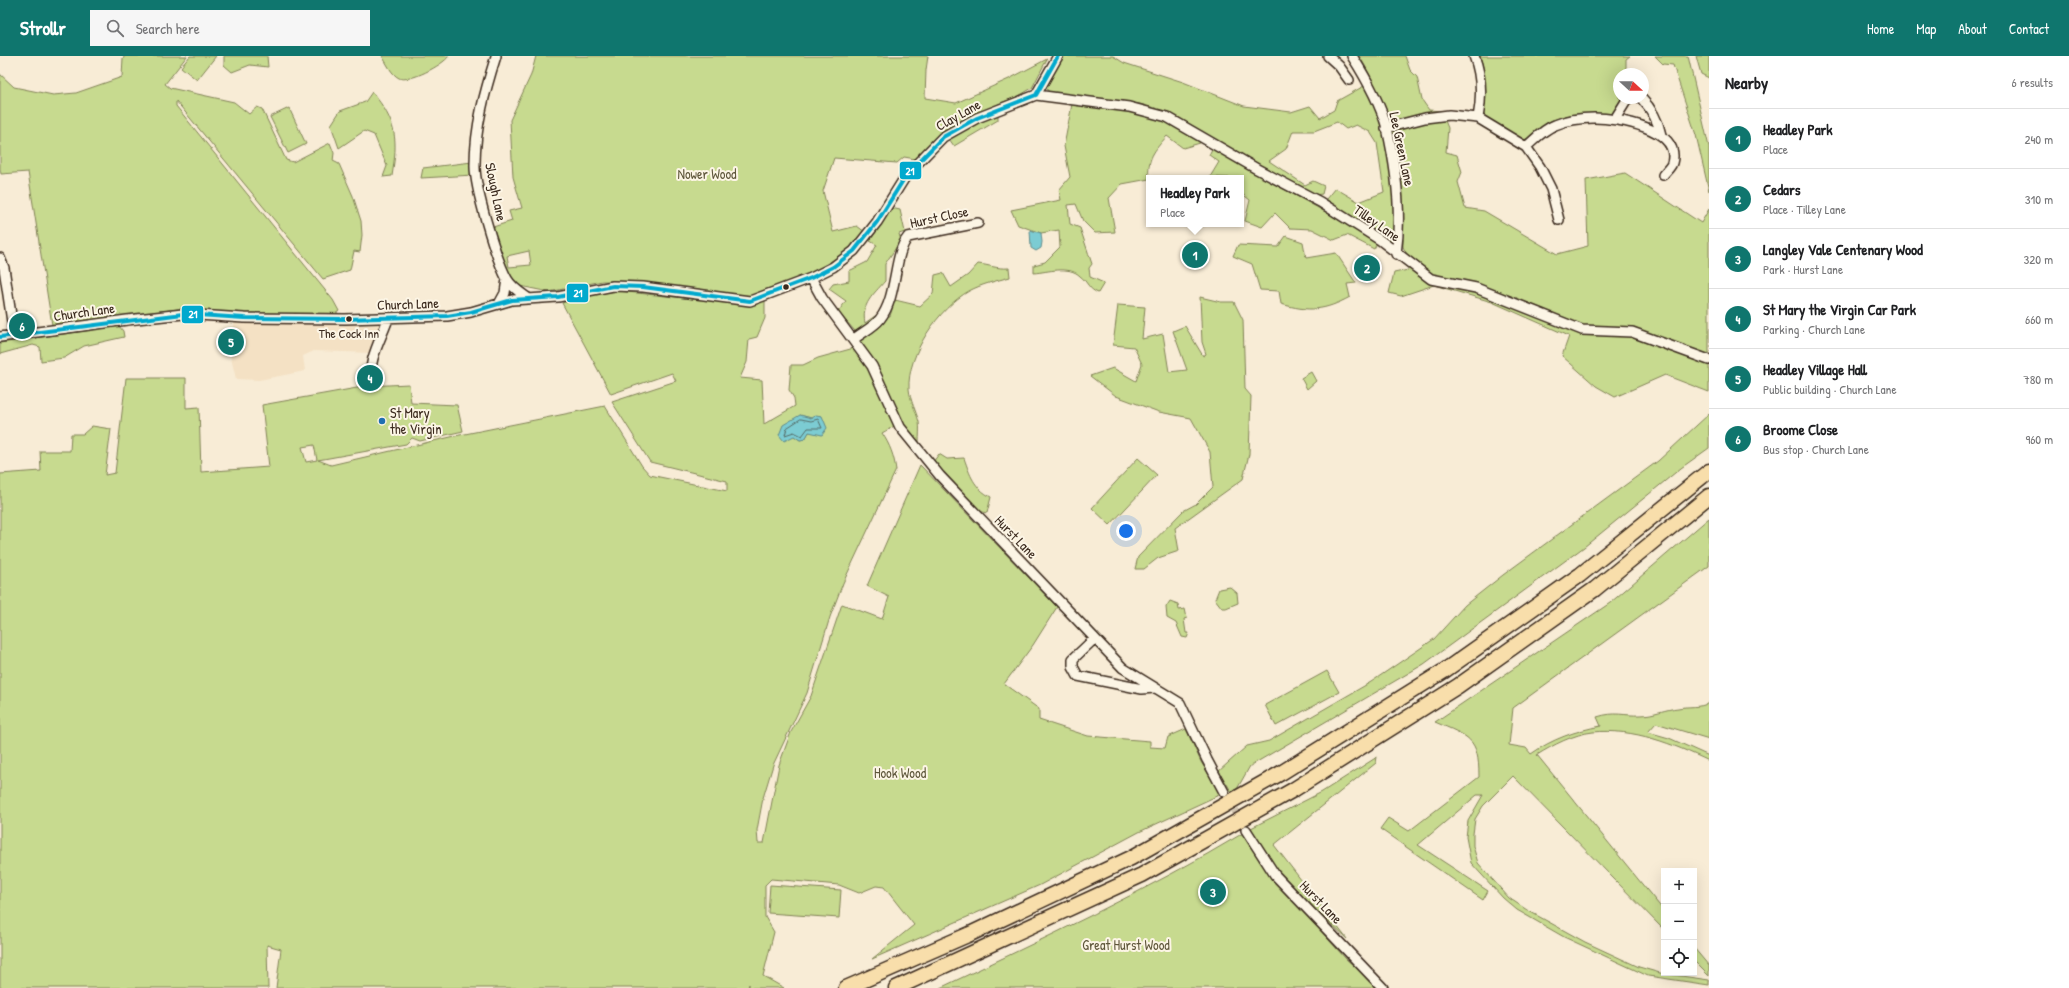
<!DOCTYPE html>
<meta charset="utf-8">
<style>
:root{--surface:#fff;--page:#f6f6f6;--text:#202124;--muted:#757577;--line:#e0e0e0;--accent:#0f766e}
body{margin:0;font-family:"Patrick Hand",sans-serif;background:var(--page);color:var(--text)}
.controls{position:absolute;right:12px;bottom:12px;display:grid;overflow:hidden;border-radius:0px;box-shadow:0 4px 16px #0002}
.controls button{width:36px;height:36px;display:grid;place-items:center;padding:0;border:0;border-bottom:1px solid var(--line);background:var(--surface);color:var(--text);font:20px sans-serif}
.compass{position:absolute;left:1613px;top:12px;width:36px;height:36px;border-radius:50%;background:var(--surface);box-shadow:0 4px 16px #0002;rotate:111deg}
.you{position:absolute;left:1126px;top:475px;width:14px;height:14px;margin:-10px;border:3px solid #fff;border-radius:50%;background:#1a73e8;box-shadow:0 0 0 6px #1a73e833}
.badge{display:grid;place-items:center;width:26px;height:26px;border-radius:50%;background:var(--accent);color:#fff;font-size:13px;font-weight:700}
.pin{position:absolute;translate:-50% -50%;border:2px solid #fff;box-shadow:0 1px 4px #0006}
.popup{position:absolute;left:1146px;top:119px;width:98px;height:52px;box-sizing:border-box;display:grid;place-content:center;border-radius:0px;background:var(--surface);filter:drop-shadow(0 1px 3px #0005);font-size:13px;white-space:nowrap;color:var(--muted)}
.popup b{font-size:15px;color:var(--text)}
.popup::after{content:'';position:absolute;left:50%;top:100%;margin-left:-8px;border:8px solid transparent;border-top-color:var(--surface)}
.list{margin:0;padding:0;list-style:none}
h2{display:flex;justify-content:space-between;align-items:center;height:52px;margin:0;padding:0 16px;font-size:17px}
h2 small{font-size:13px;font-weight:400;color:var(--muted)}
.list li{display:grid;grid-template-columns:26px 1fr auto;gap:12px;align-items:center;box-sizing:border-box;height:60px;padding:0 16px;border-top:1px solid var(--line)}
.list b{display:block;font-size:15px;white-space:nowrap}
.list p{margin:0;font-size:13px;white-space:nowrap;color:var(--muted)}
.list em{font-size:13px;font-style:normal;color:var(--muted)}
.icon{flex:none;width:22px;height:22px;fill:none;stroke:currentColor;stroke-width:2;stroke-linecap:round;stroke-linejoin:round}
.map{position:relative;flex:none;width:1709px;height:932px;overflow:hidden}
header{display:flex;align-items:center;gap:24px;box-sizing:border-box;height:56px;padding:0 20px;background:var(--accent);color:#fff}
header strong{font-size:19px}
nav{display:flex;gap:22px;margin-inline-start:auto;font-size:14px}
.search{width:280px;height:36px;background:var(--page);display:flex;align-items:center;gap:10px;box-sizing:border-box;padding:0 14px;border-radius:0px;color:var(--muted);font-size:15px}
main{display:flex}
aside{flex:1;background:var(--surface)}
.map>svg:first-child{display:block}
</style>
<header>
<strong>Strollr</strong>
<div class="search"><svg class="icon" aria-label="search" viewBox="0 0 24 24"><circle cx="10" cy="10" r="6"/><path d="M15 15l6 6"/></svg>Search here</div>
<nav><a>Home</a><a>Map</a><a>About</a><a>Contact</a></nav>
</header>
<main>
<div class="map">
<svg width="1709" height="932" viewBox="0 0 1709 932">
<rect width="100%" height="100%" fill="#f8ecd6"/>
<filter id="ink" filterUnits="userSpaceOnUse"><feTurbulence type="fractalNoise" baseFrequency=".025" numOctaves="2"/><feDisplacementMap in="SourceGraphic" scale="8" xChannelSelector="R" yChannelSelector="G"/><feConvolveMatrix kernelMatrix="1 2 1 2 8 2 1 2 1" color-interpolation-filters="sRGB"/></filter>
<g filter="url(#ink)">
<path fill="#f4e1c4" d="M234 265 262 267 384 266 373 297 314 295 303 300 305 315 259 324 236 323 231 302Z"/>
<path fill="#c7da8f" stroke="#818256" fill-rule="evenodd" d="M126 0H187L165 28 170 32 234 46 249 58 257 51 262 53 286 104 293 106 330 87 334 97 333 105 339 108 353 140 361 165 362 179 360 196 354 195 350 214 323 223 176 45V50L333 244 339 255 335 258 232 257 178 253 52 269 28 116 1 118 0 113V18L14 31 53 39 76 37 122 21 123 2Z
M190 0H216L197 24 181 11Z
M224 0H267L268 11 250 9 232 16 224 9Z
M382 0H449C443 9 409 27 399 22 391 18 387 7 382 0Z
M536 0H928L926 14 925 42 956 47 1009 23 1047 3 1032 32 1017 41 998 48V64L954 90 945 77 916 103 904 101 897 107 834 102 823 135 833 176 857 170 865 176 848 195 805 221 765 235V262L757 281 749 283 747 306 740 322 762 324 764 368 795 350 794 342 789 334 791 309H803L818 302 854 292 870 315 896 369 882 377C890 389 894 400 896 414L843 527 830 561 807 637 773 709 763 742 757 774 758 787H764L779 709 791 676 811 640 842 548 882 563 889 541 867 530 920 409 1057 551 1033 589 1004 628 1039 653V664L1088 680 1150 685V691L1165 692 1168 681 1186 673 1201 706 1221 738 1139 776 1040 829 872 903 914 869 884 831 876 830 859 837 839 829 771 823 765 829V861L774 876 763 920 784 932H749V928L748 932H276L281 893 267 889 268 932H0V418L41 415 40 395H70L71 378H83L92 370 111 373 105 419 115 417 126 322H186V352L199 351 201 416 269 411 262 349 368 330 409 328 411 347 457 349 463 375 420 385 412 382 406 388 318 404 331 409 455 380 605 350 642 410 650 419 727 435V425L650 406 612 346 676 325 672 317 611 338 562 247 593 238 618 235 693 243 694 234 636 226 602 225 549 236 520 230 514 227 508 217 493 171 512 165 509 155 522 152 513 121 510 64 531 19ZM529 195 531 209 509 211 507 200ZM800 359 811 362 814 376H809L805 383 800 384 794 380ZM314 389 317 404 306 406 302 391Z
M1063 0H1113L1124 7 1183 26 1244 50 1291 56 1310 50 1320 62 1334 54 1337 45 1364 30 1378 54 1391 85 1394 80C1384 53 1375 24 1359 0H1405L1410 14 1417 21 1422 44 1429 54 1441 55 1448 72 1446 96 1457 99 1462 116 1458 126 1465 152 1484 155 1557 198 1588 190 1586 124 1625 117 1701 167 1709 153V336L1665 319 1615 341 1596 330 1562 300 1569 280 1492 246 1434 229 1401 240 1389 237 1394 217 1408 214 1412 207 1403 191V183L1389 188 1326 143 1335 132 1359 146 1384 136 1377 87 1370 76 1356 69 1346 73 1337 66 1314 75H1293L1286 93 1269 105 1305 129 1313 125 1324 130 1322 138 1314 139 1168 57 1140 48 1050 37 1046 32Z
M1480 0H1630L1626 3V18H1619V42H1623L1612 58C1593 58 1570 56 1551 65 1541 70 1534 82 1523 84L1484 61 1483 11Z
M1655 0H1688L1709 91V135L1696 79 1673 9 1663 8Z
M1696 0H1709V22L1701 18Z
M372 36C397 66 398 83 392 120L383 121 387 110 374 79 364 75 339 92 331 69 340 55 365 46Z
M1072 48 1128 55 1162 63 1197 82 1200 87 1183 92 1167 80C1154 95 1147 102 1149 123L1122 128 1109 142 1115 176 1095 177 1083 165 1076 148 1068 149 1070 168 1080 172 1092 208 1089 212 1090 221 1104 227 1098 237C1088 233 1088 226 1080 220 1069 209 1047 216 1034 217V209L1045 206 1060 191 1059 174 1041 177 1018 169 1011 154 1061 144 1059 134 1070 121 1064 90Z
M289 52 306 88 288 97 270 61Z
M1212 93 1329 158 1377 187 1374 193 1347 179 1334 184 1312 173 1290 172 1275 157 1262 171 1245 165 1250 144 1241 137V122L1210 121 1219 106 1209 99Z
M472 106 474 119 421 122 423 112Z
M891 152 900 154 905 176 899 178 901 184 885 208V225C873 239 861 248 865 267L875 260H890L895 244 920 250 933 238 935 219 943 217 951 231 968 219 978 208C989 209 997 213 1009 212L1010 221C996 225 982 228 969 235 939 252 907 298 909 333 910 344 916 355 919 366 920 372 919 380 919 387L907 374 897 352 872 305 861 291 855 275 838 256 846 245 829 233 833 228 849 225V215L867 206 877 189 870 185Z
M1286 180 1303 186 1306 202 1336 197 1356 227 1347 228 1350 241C1324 255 1309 256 1281 248L1279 235 1260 234 1252 208 1233 200 1238 189 1278 191Z
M1200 241 1221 246H1234L1243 264 1245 333 1251 340 1249 398 1243 423 1175 472 1179 495 1158 502 1144 513H1135L1138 501 1183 455 1196 448 1213 431 1210 396 1191 362 1159 356 1116 340 1090 320 1113 312 1136 325 1142 308 1134 291 1113 289 1118 249 1145 251 1142 283 1163 278 1169 316 1187 314 1173 275 1185 270 1203 300 1206 298 1202 286Z
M119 270 123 275 124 281 84 290 64 302 41 305 40 291 33 289 0 298V287Z
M1311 316 1316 325 1307 333 1301 322Z
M1709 358V392L1681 412 1584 491 1424 608 1250 710 1237 733 1231 735 1219 715 1247 690 1269 685 1371 626 1434 583 1465 549 1503 519 1658 405Z
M939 398 947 403 964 402C970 419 974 432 991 441L987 457 979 455 933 406Z
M1138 402 1157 419 1110 469 1092 452Z
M1709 462V510L1513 652 1509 689 1526 692 1531 698C1552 683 1575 675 1601 670L1597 661C1616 655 1623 660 1641 659 1653 659 1666 653 1678 652 1688 650 1700 652 1709 647V683L1656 667 1648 676 1669 682 1709 700V705C1673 688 1634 672 1593 676 1574 678 1553 689 1537 699L1664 855V874L1513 720 1483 750 1475 763 1473 778V790L1478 807 1509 842 1527 854 1585 886 1639 911 1660 917 1709 924V929L1648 920 1564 881 1517 854 1503 842 1471 807 1466 781 1468 765 1483 739H1477L1418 789 1488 835 1483 844 1380 773 1388 762 1409 775 1479 721C1479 681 1469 681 1435 666L1610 547Z
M1230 531 1237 537 1238 547 1226 552H1222L1215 543 1219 533Z
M1170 545 1178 548 1179 554 1185 553 1187 562 1184 563 1186 577H1189L1187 582 1182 581 1176 567 1167 562 1166 551Z
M1327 615 1339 636 1276 670 1265 649Z
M1377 701 1376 707 1274 789 1347 883 1282 822 1251 772 1322 736Z
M1245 776 1266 814 1346 903 1379 932H940C1043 883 1147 835 1245 776Z
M770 829 841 834 839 862 768 857Z
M1694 892 1709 910V920L1694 905Z"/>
<path fill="#7bccd3" stroke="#618b8b" d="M1030 174 1041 177 1042 186 1041 192 1036 195 1031 192Z
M800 359 811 362 816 359 822 360 827 372 822 379 809 376 805 383 800 384 794 380 784 385 779 379 783 369Z"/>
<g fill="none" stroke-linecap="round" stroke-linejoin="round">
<path stroke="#556b66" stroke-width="1" d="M801 363 811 365 818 363 822 372H808L802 380 794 376 785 379 787 372Z"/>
<path stroke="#d2c5b1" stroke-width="9" stroke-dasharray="9 4.5" stroke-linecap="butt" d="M1228 742 1242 768"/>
<defs>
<path id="minor" d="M496 0C485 35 475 71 475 108 474 130 496 203 507 223 512 232 521 237 529 243
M1328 0 1339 10 1349 24
M1352 0C1366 22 1380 47 1387 72 1396 112 1402 158 1396 198
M1474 0C1482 20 1482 41 1478 62
M1036 39 1129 51 1167 61 1257 113 1320 146 1380 184 1431 223 1476 232 1582 274 1632 276 1709 304
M1641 42C1651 52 1658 64 1661 79
M1615 63 1628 42
M1386 72 1425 62 1449 59 1478 62 1526 91 1540 111 1551 133 1559 164
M1526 91C1535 83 1544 73 1555 69 1567 64 1582 62 1594 62 1617 62 1682 72 1672 107 1671 111 1666 115 1663 119
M0 202 4 212 14 279
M811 222 822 242 872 310 900 371 940 420 1123 612 1180 647 1207 704 1224 736
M499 248 505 237 507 223
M0 281 127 264 183 258 244 262 345 263 447 260 471 256 512 244 558 241 613 230 643 231 750 245 811 222 833 211 854 195 877 166 907 118 943 81 977 62 1036 39 1058 0
M853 284C861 277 874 271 880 263 898 240 893 199 908 181L978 167
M371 328C367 306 381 283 388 263
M1094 583 1073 603V611L1078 620 1142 633 1155 632
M1246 774 1275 819 1383 932"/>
<path id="highway" d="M846 932 970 878 1131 802 1281 717 1444 615 1580 519 1709 415
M896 932 1142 819 1293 734 1458 630 1595 533 1709 440"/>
</defs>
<use href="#minor" stroke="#3b2a1e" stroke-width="12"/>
<use href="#highway" stroke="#3b2a1e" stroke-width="17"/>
<use href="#minor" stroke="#fcf5e5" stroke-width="9"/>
<use href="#highway" stroke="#f8deab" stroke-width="14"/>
<defs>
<path id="bus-1" d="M0 281 183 258 244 262 345 263 447 260 471 256 512 244 558 241 613 230 643 231 750 245 811 222 833 211 854 195 877 166 907 118 943 81 977 62 1036 39 1058 0"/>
</defs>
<use href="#bus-1" stroke="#fcf5e5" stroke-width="7"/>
<use href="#bus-1" stroke="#00a9ce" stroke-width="4"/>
</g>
</g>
<g fill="#3b2a1e" stroke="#fcf5e5" stroke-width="1.5">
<circle cx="786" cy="231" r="3.5"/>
<circle cx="349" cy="263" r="3.5"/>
</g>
<circle fill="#1f6fb2" stroke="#fcf5e5" stroke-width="1.5" cx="382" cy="365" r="4"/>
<g text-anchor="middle" stroke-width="4" stroke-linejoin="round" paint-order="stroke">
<g font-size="13" fill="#3b2a1e" stroke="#fcf5e5">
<text x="349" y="282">The Cock Inn</text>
</g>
<g font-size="14" fill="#3b2a1e" stroke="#fcf5e5">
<text transform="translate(958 59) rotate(-29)" y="5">Clay Lane</text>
<text transform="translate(1402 93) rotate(78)" y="5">Lee Green Lane</text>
<text transform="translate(496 136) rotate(78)" y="5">Slough Lane</text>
<text transform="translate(939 161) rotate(-12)" y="5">Hurst Close</text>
<text transform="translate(1377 167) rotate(35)" y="5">Tilley Lane</text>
<text transform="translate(408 248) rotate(-2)" y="5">Church Lane</text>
<text transform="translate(84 256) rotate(-8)" y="5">Church Lane</text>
<text transform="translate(1016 481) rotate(46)" y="5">Hurst Lane</text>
<text transform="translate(1321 846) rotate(46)" y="5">Hurst Lane</text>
</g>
<g font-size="14" fill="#5e563a" stroke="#fcf5e5">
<text x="707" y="123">Nower Wood</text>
<text x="900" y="722">Hook Wood</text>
<text x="1126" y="894">Great Hurst Wood</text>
</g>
<g font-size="14" fill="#3b2a1e" stroke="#fcf5e5" text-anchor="start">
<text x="390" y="362">St Mary<tspan x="390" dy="16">the Virgin</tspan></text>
</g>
</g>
<g stroke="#fcf5e5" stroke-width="1.5">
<rect x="899" y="105" width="23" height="19" rx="4" fill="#00a9ce"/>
<rect x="566" y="227" width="23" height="20" rx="4" fill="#00a9ce"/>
<rect x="181" y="249" width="23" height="19" rx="4" fill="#00a9ce"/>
</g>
<g font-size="11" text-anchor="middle" font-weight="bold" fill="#fff">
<text x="910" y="119">21</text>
<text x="578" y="241">21</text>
<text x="193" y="262">21</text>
</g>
</svg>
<div class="controls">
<button>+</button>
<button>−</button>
<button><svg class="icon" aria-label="locate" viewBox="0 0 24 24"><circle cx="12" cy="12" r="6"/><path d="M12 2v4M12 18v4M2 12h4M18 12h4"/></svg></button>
</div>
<svg class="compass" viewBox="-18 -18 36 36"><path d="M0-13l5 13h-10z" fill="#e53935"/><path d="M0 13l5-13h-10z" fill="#757577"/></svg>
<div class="you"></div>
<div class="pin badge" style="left:1195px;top:199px">1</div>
<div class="popup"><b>Headley Park</b>Place</div>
<div class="pin badge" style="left:1367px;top:212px">2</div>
<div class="pin badge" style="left:1213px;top:836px">3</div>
<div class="pin badge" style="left:370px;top:322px">4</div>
<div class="pin badge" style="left:231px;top:286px">5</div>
<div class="pin badge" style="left:22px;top:270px">6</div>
</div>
<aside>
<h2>Nearby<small>6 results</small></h2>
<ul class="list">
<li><span class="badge">1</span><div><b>Headley Park</b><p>Place</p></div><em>240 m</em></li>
<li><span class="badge">2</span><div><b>Cedars</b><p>Place · Tilley Lane</p></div><em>310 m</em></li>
<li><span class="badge">3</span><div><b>Langley Vale Centenary Wood</b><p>Park · Hurst Lane</p></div><em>320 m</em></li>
<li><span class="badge">4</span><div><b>St Mary the Virgin Car Park</b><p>Parking · Church Lane</p></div><em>660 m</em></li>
<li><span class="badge">5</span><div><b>Headley Village Hall</b><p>Public building · Church Lane</p></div><em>780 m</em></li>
<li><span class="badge">6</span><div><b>Broome Close</b><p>Bus stop · Church Lane</p></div><em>960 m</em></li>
</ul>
</aside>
</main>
